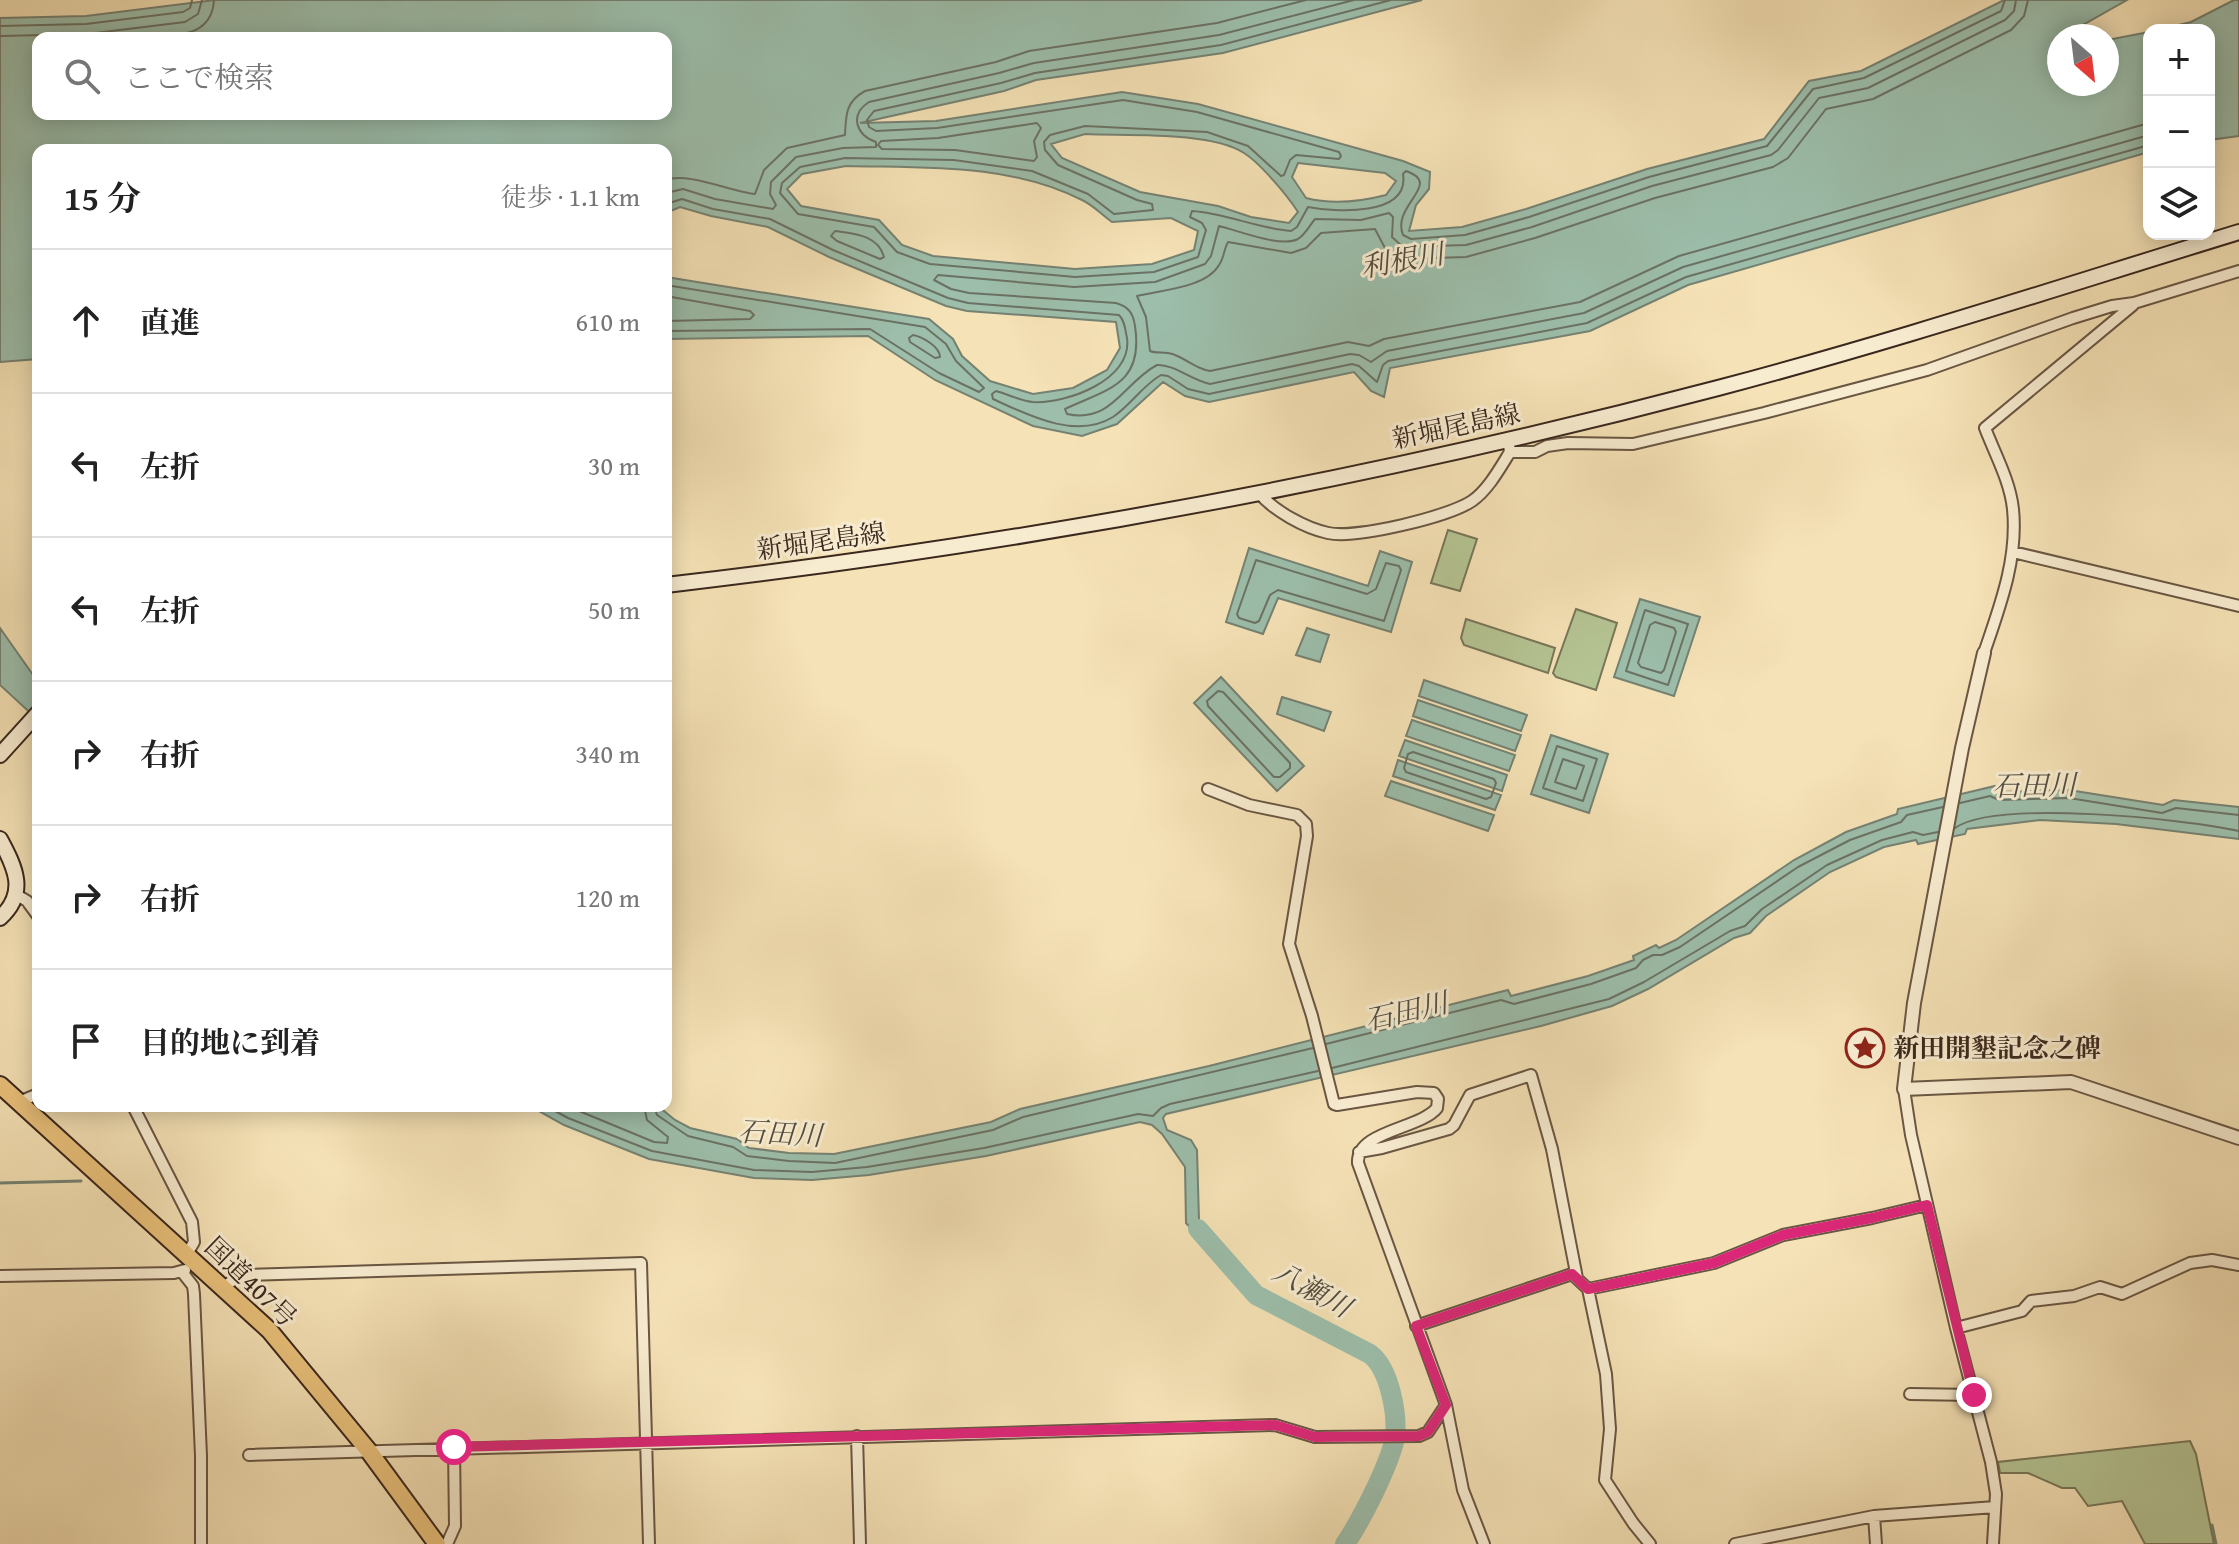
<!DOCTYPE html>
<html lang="ja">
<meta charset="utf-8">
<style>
:root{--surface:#fff;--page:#f2f2f2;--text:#222;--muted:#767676;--line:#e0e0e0}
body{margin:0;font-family:"Gentium Book Plus","Noto Serif JP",serif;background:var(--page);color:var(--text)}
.controls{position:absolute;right:24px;top:24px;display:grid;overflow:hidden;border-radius:16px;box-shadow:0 4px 20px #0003}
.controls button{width:72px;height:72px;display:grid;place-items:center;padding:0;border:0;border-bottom:2px solid var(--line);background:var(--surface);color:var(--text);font:40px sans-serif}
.compass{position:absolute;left:2047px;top:24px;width:72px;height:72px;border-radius:50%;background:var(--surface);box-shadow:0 4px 20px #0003;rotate:152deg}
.stop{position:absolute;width:24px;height:24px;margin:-18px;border:6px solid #db2777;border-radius:50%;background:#fff}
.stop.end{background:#db2777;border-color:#fff;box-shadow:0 2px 8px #0008}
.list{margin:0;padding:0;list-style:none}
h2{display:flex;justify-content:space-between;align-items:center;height:104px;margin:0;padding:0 32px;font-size:34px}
h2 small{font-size:26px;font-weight:400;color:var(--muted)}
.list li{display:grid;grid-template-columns:52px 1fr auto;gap:24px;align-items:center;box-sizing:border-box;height:144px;padding:0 32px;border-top:2px solid var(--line)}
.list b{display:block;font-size:30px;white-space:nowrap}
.list em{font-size:26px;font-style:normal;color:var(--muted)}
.icon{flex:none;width:44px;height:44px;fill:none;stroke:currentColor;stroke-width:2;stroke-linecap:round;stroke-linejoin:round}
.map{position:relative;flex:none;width:2239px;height:1544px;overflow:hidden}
.search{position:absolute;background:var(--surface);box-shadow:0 4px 20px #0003;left:32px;top:32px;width:640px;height:88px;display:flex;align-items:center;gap:20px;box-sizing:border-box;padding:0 28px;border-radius:16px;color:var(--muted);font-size:30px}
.panel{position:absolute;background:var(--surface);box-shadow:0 4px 20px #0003;left:32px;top:144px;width:640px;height:968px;border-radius:16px}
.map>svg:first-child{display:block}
</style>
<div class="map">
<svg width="2239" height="1544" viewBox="0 0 2239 1544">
<rect width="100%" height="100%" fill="#f5e2b6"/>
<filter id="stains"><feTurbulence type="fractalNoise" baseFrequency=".0025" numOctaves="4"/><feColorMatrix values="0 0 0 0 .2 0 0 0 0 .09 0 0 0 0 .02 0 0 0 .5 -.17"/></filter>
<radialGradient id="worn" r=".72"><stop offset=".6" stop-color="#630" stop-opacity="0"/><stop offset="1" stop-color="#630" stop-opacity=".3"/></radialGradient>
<path fill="#b5c493" stroke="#787658" stroke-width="2" d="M1448 530 1477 539 1460 591 1431 583Z
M1576 609 1617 623 1596 690 1556 677 1553 673Z
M1466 619 1555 648 1548 673 1464 645 1461 638Z
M2190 1441 2196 1454 2214 1544H2145L2122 1501 2088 1506 2075 1488H2062L2028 1473H2000L1998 1462Z"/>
<path fill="#9cbeab" stroke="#758272" stroke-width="2" fill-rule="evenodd" d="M215 0H1422L1223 53 1036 80 1004 91 860 123 936 121 1122 92 1198 104 1403 161 1430 172 1429 189 1416 205 1409 231 1462 227 1526 209 1647 169 1764 139 1809 81 1861 71 2004 0H2127L2074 30 2069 36H2059V84H2107V40L2149 32V152L1688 285 1590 331 1390 368 1384 397 1371 391 1354 372 1209 402 1185 396 1163 382 1117 424 1082 436 1033 426 935 380 868 336 666 339V277L929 319 953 339 962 356 990 381 1033 394 1073 388 1107 370 1120 348 1116 322 967 311 946 306 829 257 768 227 711 216 680 207 666 213V150H38V359L0 362V18L86 16ZM38 38H666V114H38ZM1085 134C1126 136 1210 131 1244 153 1260 163 1287 195 1298 212L1289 223 1251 217 1218 206 1140 192 1062 158 1051 144ZM1298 163 1385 173 1396 181 1386 195C1359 202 1333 205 1306 198L1292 177ZM846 166C925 168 1009 163 1082 200 1093 205 1102 215 1112 222L1171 218 1198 231 1194 250 1152 264 1075 269 933 256 902 245 879 220 801 206 787 189 802 174Z
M2234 0H2239V136L2209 140V30H2158L2191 22Z
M1249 548 1368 586 1380 551 1412 562 1391 632 1278 598 1263 634 1226 622Z
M1640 599 1700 617 1674 696 1614 677Z
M0 628 38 682V720L0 685Z
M1307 628 1329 635 1320 662 1296 655Z
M1221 677 1304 766 1277 791 1194 703Z
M1424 680 1527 715 1521 731 1419 696Z
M1282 697 1331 712 1324 731 1277 714Z
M1418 700 1521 735 1515 751 1413 716Z
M1412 720 1515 755 1509 771 1406 736Z
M1551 735 1608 754 1589 813 1531 794Z
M1405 740 1507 775 1502 791 1399 756Z
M1398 760 1501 795 1495 810 1393 776Z
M1391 781 1494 815 1488 831 1385 796Z
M1995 786 1999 792 2069 790 2163 805 2174 800 2239 807V839L2116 824 2040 820 1967 829 1965 834 1918 844 1916 840 1884 847 1830 872 1766 916 1750 933 1734 938 1648 989 1612 1006 1541 1026 1166 1114 1163 1118 1167 1130 1191 1140 1197 1150 1199 1220 1210 1234 1217 1257 1186 1223 1185 1167 1162 1134 1152 1125 1140 1122 986 1156 869 1175 812 1180 754 1178 649 1159 564 1125 530 1106H658L675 1120 690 1128 737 1139 749 1148 789 1153 834 1154 991 1122 1020 1109 1209 1066 1508 990 1511 996 1588 976 1634 960 1633 956 1656 945 1659 948 1676 940 1794 860 1846 832 1897 814 1898 809Z"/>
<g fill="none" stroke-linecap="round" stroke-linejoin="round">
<path stroke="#6b7264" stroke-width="2" d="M1391 0 1221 45 1035 73 1001 83 874 111 867 120 869 127 876 131 937 128 1123 100 1197 112 1339 152 1341 156 1339 159 1296 155 1290 160 1284 175 1281 176 1248 146 1207 132 1085 126 1050 135 1044 142 1045 150 1058 165 1137 200 1152 204 1153 210 1114 214 1088 194 1032 171 954 160 845 158 800 167 782 183 780 193 798 214 874 227 897 252 930 264 1053 275 1075 277 1154 272 1198 257 1206 230 1202 223 1190 217 1192 211C1225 213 1256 228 1291 231L1297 227 1308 207C1334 212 1410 217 1403 174L1406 171C1444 184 1391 205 1403 235L1411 239 1465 235 1529 217 1649 177 1767 146 1813 89 1864 78 2001 11 2005 0
M2016 0 2014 11 2005 20 1868 88 1819 98 1778 150 1771 155 1652 186 1532 227 1466 245 1403 247 1392 237 1393 217 1389 213 1361 220 1315 219C1310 225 1305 235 1298 239 1280 248 1237 230 1219 226L1211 256 1205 264 1155 282 1074 287 938 275 934 280 951 289 969 293 1116 303C1129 307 1133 313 1135 326 1144 385 1107 389 1065 409L1067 414C1112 424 1124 382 1157 365 1174 364 1191 380 1210 384L1350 354 1359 355 1371 362 1387 351 1584 313 1683 267 2149 135
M2028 0 2024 16 2011 30 1873 99 1826 109 1788 158 1773 167 1655 198 1535 238 1466 257 1402 259 1386 250 1375 229 1321 233 1306 248 1291 253 1228 242C1224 249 1224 258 1219 265 1206 288 1160 290 1137 296L1146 317 1150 351C1157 354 1166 351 1175 355 1188 360 1196 369 1210 371L1348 342 1369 346 1384 339 1580 302 1679 256 2149 123
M0 26 86 24 183 12 190 8 192 0
M0 36 87 34 185 22 198 14 202 0
M151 38C179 35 212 36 214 0
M1037 123 1041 128 1034 141 1037 157 1034 161 955 150 882 149 878 145 881 141 938 138Z
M666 180C688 172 729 191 755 194L764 170 787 148 845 135C846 116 845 102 865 91L996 62 1029 51 1217 23 1306 0
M666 193 683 189 715 199 773 209 776 205 770 194 771 182 796 157 843 148 876 147V142C856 135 849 115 869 102L999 73 1034 63 1219 35 1354 0
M666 204 682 199 713 209 770 219 833 250 948 298 968 303 1119 315C1125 321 1125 329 1127 338 1133 380 1066 404 1033 402 1021 401 1007 394 996 391L992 394 993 399C1028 415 1076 440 1113 417 1131 405 1143 385 1161 375L1168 376 1188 389 1209 394 1352 364 1359 366 1377 382 1383 365 1388 361 1587 323 1686 277 2149 145
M835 231C855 234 878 235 884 257L880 259 837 241 831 236Z
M666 285 925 327 946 344 956 361 984 388 979 392 939 373 870 329 666 331
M666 296 750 311 754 315 750 319 666 321
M913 335C923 337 940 347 940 357L935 358 910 342 909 338Z
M1256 560 1367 594 1376 589 1386 563 1399 566 1401 570 1384 621 1278 590 1270 595 1259 621 1255 623 1239 618 1237 614Z
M1645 610 1688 624 1668 685 1626 671Z
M1655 622 1674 628 1676 632 1664 670 1661 673 1641 667 1638 663 1650 625Z
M1218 691 1223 692 1290 763V768L1280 777H1274L1208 706 1207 701Z
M1557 746 1597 759 1583 801 1543 788Z
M1413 752 1494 779 1496 783 1491 797 1486 799 1406 772 1404 768 1408 754Z
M1563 759 1584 766 1576 789 1555 782Z
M1960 803 1990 796 1999 800 2069 798 2162 813 2176 808 2239 815
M1955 828C1996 799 2186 819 2239 831
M1326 1044 1501 1000 1514 1004 1591 984 1636 968 1643 960 1653 955H1662L1680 947 1798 867 1850 840 1901 822 1907 815 1943 807
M1332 1068 1609 999 1644 982 1730 931 1745 926 1762 909 1827 865 1882 840 1913 832 1923 835 1938 832
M546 1106 568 1118 652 1151 754 1170 812 1172 867 1167 984 1148 1138 1114 1153 1116 1161 1108 1170 1104 1318 1071
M567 1106 654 1142 667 1143 668 1137 647 1120 644 1106
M654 1106 657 1115 688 1136 733 1147 747 1156 789 1161 835 1163 993 1130 1023 1117 1313 1048"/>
<path stroke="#758272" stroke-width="3" d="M0 1183 81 1181
M2212 1525 2216 1544"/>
<path stroke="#9cbeab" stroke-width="20" d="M1198 1229 1256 1295 1370 1354C1390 1369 1399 1418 1394 1442 1387 1469 1361 1521 1345 1544"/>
<defs>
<path id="minor" d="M1510 452H1535L1547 446 1568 443 1633 444 1764 413 1927 370 2073 318 2112 306 2134 303 2239 271
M1259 493C1274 511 1305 528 1328 533 1356 539 1448 517 1472 501 1488 490 1500 468 1510 452L1509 445
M2013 552 2239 606
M1984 653C2000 606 2018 559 2013 509 2010 481 1995 454 1985 428L2133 305
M1208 789 1249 805 1297 815 1306 824 1307 836 1289 944 1312 1016 1334 1104 1337 1105 1417 1092 1434 1093 1438 1099 1437 1108C1420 1129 1356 1131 1358 1163L1446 1405 1463 1490 1484 1544
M17 895 27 901 38 916
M1904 1089 1911 1135 1956 1328 1991 1462 1996 1494 1993 1544
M19 1102 38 1094
M133 1106 192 1222 194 1242 187 1254
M1359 1152 1382 1148 1449 1129 1454 1125 1470 1095 1531 1075 1552 1149 1577 1278
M182 1272 193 1286 194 1294 201 1456V1544
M0 1276 174 1273 185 1270
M224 1287 240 1275H247L641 1263 649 1544
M1588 1289 1714 1263 1783 1235 1872 1218 1927 1205
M1416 1326 1572 1274 1588 1289 1606 1374 1610 1429 1605 1480 1633 1523 1650 1544
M1956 1328 2022 1311 2031 1301 2074 1296 2100 1287 2122 1294 2190 1263 2212 1260 2239 1265
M1910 1394 1974 1395
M857 1436 860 1544
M249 1455 1275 1425 1315 1437 1419 1436 1428 1432 1446 1405
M1874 1516 1876 1544
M447 1544 455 1526 454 1447
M1735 1544 1874 1516 1995 1507"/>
<path id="tertiary" d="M1984 653 1962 748 1914 1003 1904 1089 2071 1082 2239 1138"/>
<path id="secondary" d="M666 585C1020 544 1373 479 1718 388 1893 342 2066 285 2239 232
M0 755 38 713
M0 839C15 867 28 893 0 918"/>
<path id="trunk" d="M0 1085 269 1330 368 1450 437 1544"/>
</defs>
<use href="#minor" stroke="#695643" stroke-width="14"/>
<use href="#tertiary" stroke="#695643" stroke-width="16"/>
<use href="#secondary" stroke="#3a271d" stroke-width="18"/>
<use href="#trunk" stroke="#3a271d" stroke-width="20"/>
<use href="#minor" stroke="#f8ecd0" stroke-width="10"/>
<use href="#tertiary" stroke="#f8ecd0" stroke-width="12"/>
<use href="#secondary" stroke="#f8ecd0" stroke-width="14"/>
<use href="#trunk" stroke="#eac17b" stroke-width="16"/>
</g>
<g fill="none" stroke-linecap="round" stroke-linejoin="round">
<path stroke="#db2777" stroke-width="10" d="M454 1447 1275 1425 1315 1437 1419 1436 1428 1432 1446 1405 1416 1326 1572 1274 1588 1289 1714 1263 1783 1235 1872 1218 1927 1205 1974 1395"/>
</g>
<defs>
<symbol id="sight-ring" viewBox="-11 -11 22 22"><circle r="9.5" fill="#f8ecd0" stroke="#8f2418" stroke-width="1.5"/><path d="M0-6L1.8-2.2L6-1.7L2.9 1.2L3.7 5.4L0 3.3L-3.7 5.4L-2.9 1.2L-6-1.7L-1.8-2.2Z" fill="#8f2418"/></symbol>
</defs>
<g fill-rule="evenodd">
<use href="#sight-ring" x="1843" y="1026" width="44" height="44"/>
</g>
<g text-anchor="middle" stroke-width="6" stroke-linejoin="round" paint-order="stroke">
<g font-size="26" fill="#3a271d" stroke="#f8ecd0">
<text transform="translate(1456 426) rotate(-12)" y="9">新堀尾島線</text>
<text transform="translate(821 541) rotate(-8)" y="9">新堀尾島線</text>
<text transform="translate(251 1282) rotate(44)" y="9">国道407号</text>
</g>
<g font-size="26" font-weight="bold" fill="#3a271d" stroke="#f8ecd0" text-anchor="start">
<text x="1893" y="1057">新田開墾記念之碑</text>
</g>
<g font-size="28" font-style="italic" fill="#524d40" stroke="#f8ecd0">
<text transform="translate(1402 260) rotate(-10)" y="10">利根川</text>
<text transform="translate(2034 785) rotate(-1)" y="10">石田川</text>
<text transform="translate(1406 1011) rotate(-13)" y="10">石田川</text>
<text transform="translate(780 1133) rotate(3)" y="10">石田川</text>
<text transform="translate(1312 1289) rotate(29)" y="10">八瀬川</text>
</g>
</g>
<rect width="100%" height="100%" filter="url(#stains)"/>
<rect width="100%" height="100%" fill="url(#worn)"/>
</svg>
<div class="controls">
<button>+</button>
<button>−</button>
<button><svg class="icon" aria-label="layers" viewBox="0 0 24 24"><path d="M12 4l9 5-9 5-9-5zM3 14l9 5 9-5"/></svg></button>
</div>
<svg class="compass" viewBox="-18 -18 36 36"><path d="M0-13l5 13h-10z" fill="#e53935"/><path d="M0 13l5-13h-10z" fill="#767676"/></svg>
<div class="stop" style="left:454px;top:1447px"></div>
<div class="stop end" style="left:1974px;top:1395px"></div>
<div class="search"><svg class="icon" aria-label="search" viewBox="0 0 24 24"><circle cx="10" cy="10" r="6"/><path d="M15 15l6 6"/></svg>ここで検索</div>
<section class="panel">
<h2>15 分<small>徒歩 · 1.1 km</small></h2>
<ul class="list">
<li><svg class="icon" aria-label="ahead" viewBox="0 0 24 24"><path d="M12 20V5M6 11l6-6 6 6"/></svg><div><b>直進</b></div><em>610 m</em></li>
<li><svg class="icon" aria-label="left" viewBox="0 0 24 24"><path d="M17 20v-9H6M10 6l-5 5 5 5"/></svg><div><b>左折</b></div><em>30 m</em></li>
<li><svg class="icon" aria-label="left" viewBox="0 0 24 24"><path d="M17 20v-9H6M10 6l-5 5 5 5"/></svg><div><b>左折</b></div><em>50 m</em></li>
<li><svg class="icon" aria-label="right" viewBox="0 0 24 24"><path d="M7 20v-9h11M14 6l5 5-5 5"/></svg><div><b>右折</b></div><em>340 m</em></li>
<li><svg class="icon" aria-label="right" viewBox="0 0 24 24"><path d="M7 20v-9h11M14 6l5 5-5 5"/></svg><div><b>右折</b></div><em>120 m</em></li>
<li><svg class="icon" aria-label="arrive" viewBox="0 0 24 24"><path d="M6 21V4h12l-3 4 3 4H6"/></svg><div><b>目的地に到着</b></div></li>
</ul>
</section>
</div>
